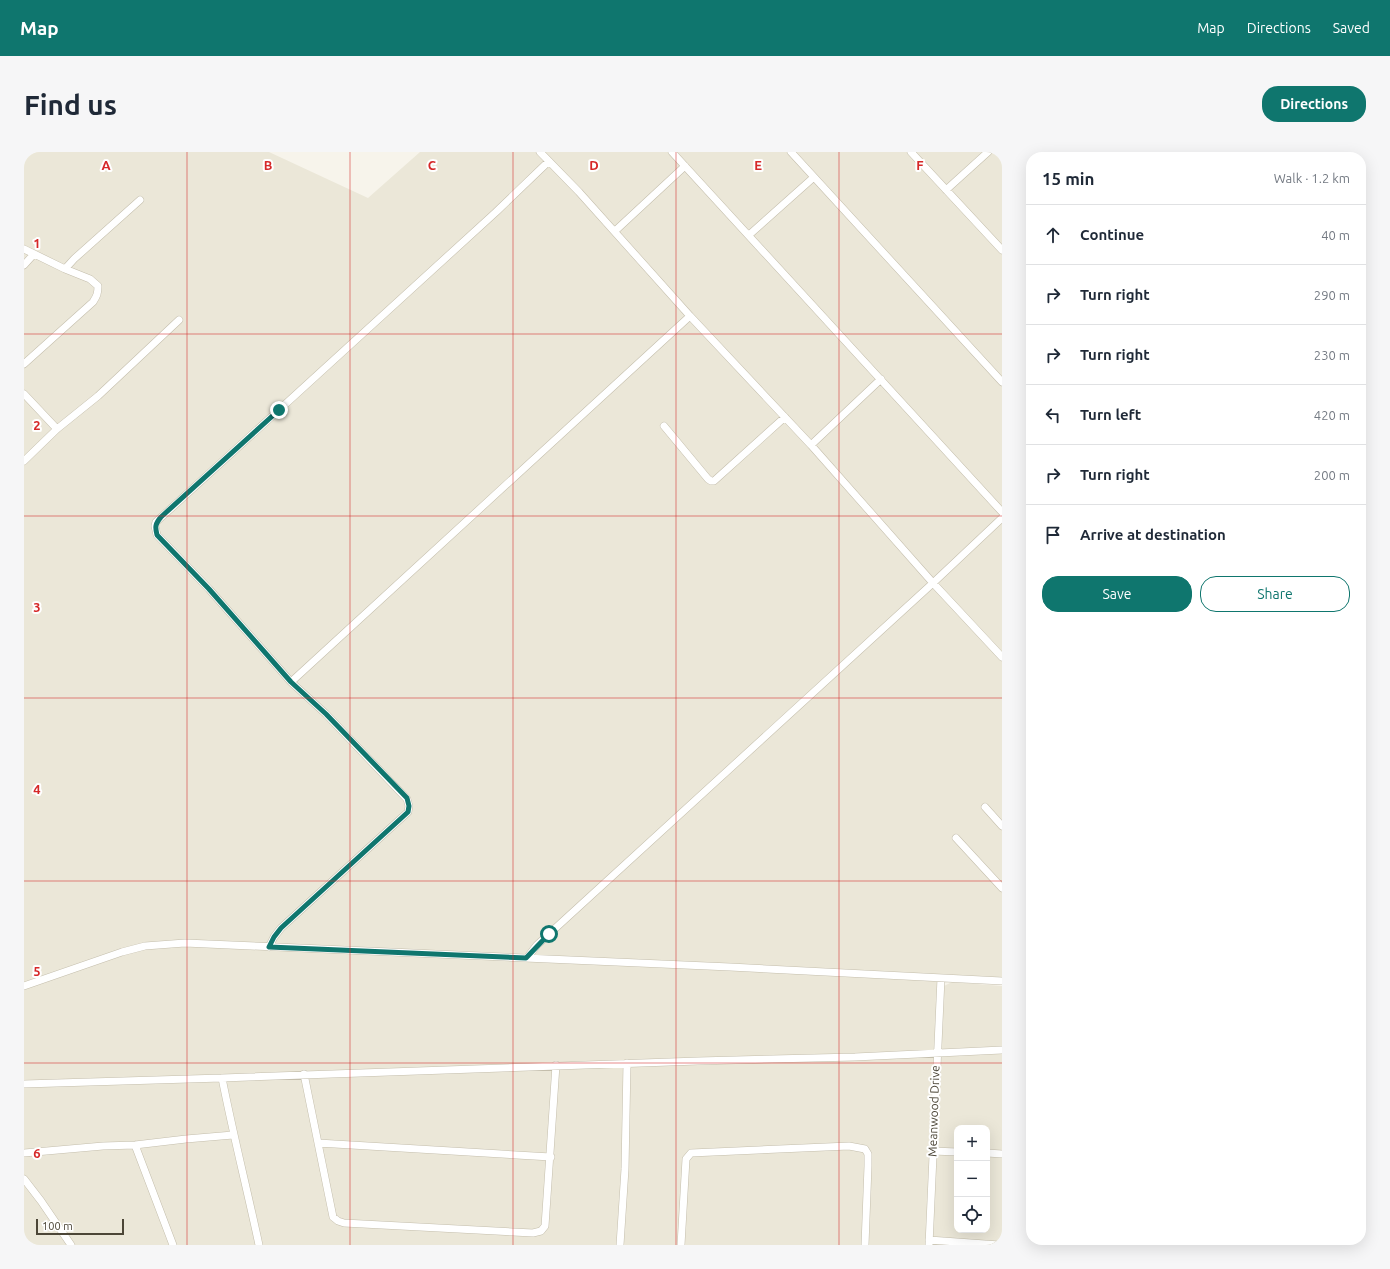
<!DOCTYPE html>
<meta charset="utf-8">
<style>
:root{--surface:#fff;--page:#f6f6f7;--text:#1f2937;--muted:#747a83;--line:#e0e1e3;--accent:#0f766e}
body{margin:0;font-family:Ubuntu,sans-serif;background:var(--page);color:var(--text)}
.controls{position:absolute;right:12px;bottom:12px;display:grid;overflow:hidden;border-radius:8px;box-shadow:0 4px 16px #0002}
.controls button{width:36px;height:36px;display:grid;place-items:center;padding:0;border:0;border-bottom:1px solid var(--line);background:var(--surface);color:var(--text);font:20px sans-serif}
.scale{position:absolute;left:12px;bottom:10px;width:88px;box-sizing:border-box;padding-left:4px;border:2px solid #4c4637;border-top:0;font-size:11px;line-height:14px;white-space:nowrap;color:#4c4637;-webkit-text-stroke:3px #fff;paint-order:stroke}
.stop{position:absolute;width:12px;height:12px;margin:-9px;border:3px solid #0f766e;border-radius:50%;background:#fff}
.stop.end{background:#0f766e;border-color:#fff;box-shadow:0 1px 4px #0008}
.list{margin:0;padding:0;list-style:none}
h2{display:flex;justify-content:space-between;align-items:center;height:52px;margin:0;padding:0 16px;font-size:17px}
h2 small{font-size:13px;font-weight:400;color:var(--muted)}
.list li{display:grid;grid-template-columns:26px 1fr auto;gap:12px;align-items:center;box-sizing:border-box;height:60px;padding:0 16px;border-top:1px solid var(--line)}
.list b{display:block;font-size:15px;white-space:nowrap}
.list em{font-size:13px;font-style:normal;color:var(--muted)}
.actions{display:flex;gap:8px;padding:12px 16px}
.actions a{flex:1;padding:9px 0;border:1px solid var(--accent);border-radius:16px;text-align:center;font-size:14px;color:var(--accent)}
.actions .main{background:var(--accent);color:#fff}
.icon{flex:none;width:22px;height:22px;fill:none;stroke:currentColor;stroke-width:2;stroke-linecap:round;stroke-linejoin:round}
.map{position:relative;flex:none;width:978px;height:1093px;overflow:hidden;border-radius:16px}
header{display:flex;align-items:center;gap:24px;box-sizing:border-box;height:56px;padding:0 20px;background:var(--accent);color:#fff}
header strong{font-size:19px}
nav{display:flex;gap:22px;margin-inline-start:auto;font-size:14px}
.intro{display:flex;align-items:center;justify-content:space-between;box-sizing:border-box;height:96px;padding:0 24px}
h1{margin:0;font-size:28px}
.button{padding:10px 18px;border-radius:16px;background:var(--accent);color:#fff;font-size:14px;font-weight:700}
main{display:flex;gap:24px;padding:0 24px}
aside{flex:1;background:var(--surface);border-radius:16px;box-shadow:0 4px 16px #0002}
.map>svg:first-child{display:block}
</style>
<header>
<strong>Map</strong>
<nav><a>Map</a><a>Directions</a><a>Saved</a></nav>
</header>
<div class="intro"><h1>Find us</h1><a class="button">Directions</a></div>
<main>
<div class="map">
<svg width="978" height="1093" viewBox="0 0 978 1093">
<rect width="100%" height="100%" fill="#f7f4eb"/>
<path fill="#ebe7d8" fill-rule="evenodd" d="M0 0H245L344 46 396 0H978V832L917 826 904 1093H0Z
M928 830 978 834V1093H908L920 834ZM933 976H963V1078H933Z"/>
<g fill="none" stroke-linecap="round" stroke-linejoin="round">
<defs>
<path id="minor" d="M516 0 555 40 666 164 787 293 909 431 978 505
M648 0 978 360
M767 0 978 230
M887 0 978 98
M922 38 964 0
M591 79 661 14
M725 83 790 25
M0 97 41 117 66 127 74 134C74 141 73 144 69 150L0 212
M0 113 10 102
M41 117 50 107 116 48
M0 242 33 277
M640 274 684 327 687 329H690L761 265
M787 293 857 227
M0 309 33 277 74 244 155 168
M267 530 666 164
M961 655 978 674
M932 686 978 736
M245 795 250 785 257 776 384 660 385 654 383 647 302 562 267 530 185 437 133 383 131 374 132 370 472 60 524 10
M503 806 513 793 525 782 909 431 978 366
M0 834 98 800 121 794 161 791 706 815 978 829
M280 922 309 1065 314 1069 320 1071 509 1081 517 1079 521 1074 532 913
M198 926C209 982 223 1037 235 1093
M0 932 198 926 674 909 831 905 978 898
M294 991 527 1005
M111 993 149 1093
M909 999 933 1000
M0 1001 79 994 111 993 162 987 209 983
M963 1001 978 1002
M0 1027 17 1049 47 1093
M905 1088 975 1093
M596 1093 601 1017 603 911
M657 1093 662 1007 667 1001 825 994 841 997 844 1002V1014L841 1093
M905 1093 917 826"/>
</defs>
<use href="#minor" stroke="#c4beac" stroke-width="8"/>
<use href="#minor" stroke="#fff" stroke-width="7"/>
</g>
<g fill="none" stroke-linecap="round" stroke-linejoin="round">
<path stroke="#0f766e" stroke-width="5" d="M255 258 137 365C131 372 131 375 133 383L185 437 267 530 302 562 383 646 385 654 384 660 257 776 250 785 245 795 502 806 525 782"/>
</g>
<path fill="none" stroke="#d62828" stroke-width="1" stroke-opacity="0.55" d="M163 0V1093M326 0V1093M489 0V1093M652 0V1093M815 0V1093M0 182H978M0 364H978M0 546H978M0 729H978M0 911H978"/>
<g text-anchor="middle" stroke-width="4" stroke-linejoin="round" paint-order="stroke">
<g font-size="12" fill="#4c4637" stroke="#fff">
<text transform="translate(910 959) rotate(-88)" y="4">Meanwood Drive</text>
</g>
</g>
<g font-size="13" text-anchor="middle" font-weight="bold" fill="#d62828" stroke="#fff" stroke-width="4" stroke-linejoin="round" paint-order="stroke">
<text x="82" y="18">A</text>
<text x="244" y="18">B</text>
<text x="408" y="18">C</text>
<text x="570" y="18">D</text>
<text x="734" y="18">E</text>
<text x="896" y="18">F</text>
<text x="13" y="96">1</text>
<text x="13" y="278">2</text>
<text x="13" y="460">3</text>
<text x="13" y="642">4</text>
<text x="13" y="824">5</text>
<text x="13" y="1006">6</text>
</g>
</svg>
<div class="controls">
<button>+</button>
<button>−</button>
<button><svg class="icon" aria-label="locate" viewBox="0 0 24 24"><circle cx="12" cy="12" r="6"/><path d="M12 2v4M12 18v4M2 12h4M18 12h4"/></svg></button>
</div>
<div class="scale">100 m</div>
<div class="stop" style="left:525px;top:782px"></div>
<div class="stop end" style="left:255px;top:258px"></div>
</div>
<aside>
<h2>15 min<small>Walk · 1.2 km</small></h2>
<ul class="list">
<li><svg class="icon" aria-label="ahead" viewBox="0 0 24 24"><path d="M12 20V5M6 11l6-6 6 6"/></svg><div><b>Continue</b></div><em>40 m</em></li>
<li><svg class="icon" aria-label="right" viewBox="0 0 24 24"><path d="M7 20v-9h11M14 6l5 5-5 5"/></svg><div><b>Turn right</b></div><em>290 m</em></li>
<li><svg class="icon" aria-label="right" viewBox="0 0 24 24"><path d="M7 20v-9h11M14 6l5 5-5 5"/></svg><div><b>Turn right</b></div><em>230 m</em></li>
<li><svg class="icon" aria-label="left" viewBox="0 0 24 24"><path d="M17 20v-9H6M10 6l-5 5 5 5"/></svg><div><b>Turn left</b></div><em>420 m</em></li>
<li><svg class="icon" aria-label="right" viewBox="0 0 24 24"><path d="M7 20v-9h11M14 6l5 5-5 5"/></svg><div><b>Turn right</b></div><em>200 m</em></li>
<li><svg class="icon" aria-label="arrive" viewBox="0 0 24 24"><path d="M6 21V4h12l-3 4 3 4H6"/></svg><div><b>Arrive at destination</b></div></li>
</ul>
<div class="actions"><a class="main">Save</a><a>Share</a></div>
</aside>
</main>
